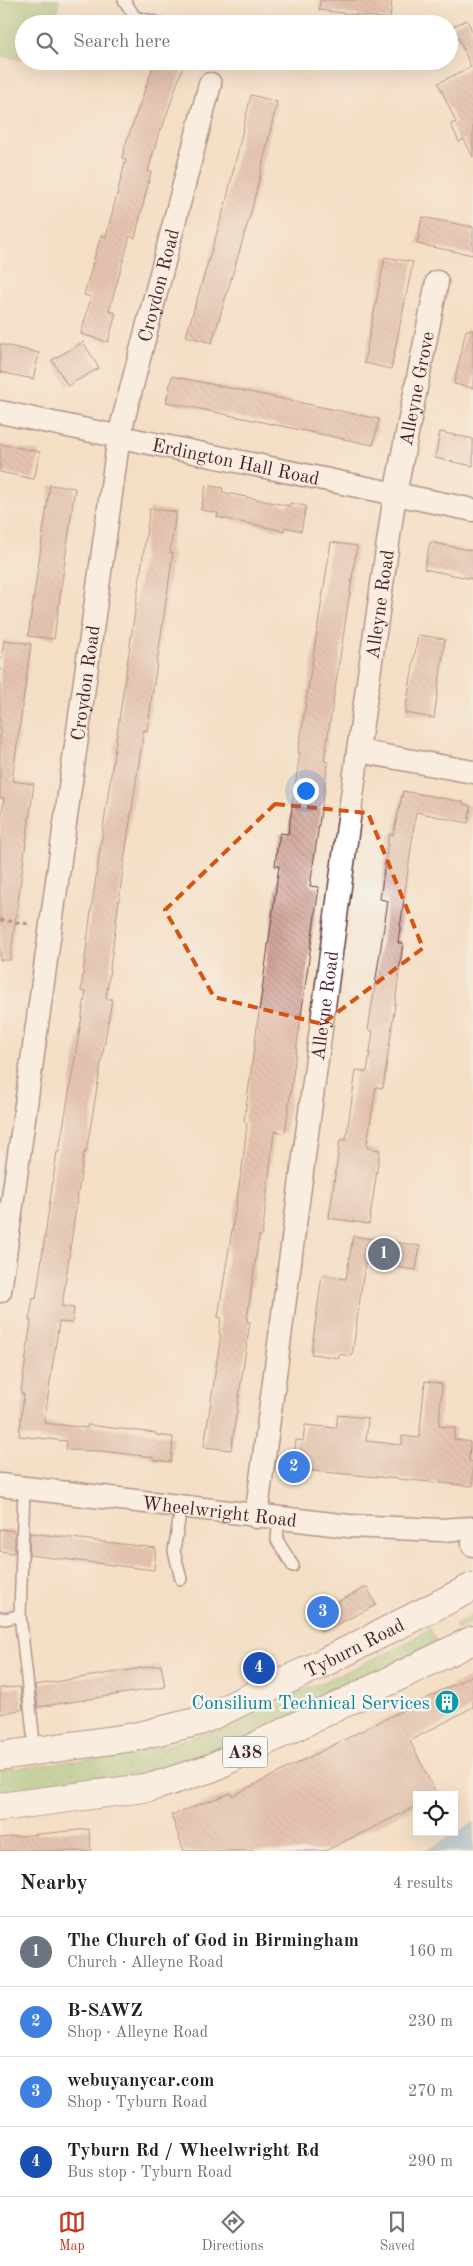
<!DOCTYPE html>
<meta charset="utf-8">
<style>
:root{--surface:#fff;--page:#f2f2f2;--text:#202124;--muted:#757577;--line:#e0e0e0;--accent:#c8321e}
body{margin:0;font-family:"Old Standard TT",serif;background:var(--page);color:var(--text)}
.controls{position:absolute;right:15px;bottom:15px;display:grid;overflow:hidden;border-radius:0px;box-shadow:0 5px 20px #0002}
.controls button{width:45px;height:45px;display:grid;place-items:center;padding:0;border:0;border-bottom:1px solid var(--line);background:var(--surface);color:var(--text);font:25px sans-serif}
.you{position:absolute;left:305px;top:790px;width:18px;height:18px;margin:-12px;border:4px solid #fff;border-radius:50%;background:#1a73e8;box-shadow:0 0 0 8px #1a73e833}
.badge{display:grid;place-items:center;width:32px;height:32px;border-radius:50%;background:var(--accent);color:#fff;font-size:16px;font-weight:700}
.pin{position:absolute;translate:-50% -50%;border:2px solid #fff;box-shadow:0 1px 5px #0006}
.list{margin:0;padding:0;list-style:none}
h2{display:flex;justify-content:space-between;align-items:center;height:65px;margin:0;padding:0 20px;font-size:21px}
h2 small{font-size:16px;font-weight:400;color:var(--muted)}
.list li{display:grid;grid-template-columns:32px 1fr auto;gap:15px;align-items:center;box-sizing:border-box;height:70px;padding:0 20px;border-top:1px solid var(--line)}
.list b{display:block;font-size:19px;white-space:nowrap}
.list p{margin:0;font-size:16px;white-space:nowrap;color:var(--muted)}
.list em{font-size:16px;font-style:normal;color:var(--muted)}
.icon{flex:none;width:28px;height:28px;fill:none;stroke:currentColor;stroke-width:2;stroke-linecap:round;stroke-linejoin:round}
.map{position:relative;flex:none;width:473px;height:1851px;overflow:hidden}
.search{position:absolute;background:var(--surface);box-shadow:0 5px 20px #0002;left:15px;right:15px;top:15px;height:55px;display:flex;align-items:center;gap:12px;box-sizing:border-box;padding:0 18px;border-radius:28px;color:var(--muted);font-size:19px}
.sheet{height:345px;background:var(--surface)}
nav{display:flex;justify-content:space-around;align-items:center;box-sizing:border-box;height:70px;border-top:1px solid var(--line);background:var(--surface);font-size:14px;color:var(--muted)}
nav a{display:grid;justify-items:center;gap:2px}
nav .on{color:var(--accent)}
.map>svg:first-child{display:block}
</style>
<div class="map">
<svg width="473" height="1851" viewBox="0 0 473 1851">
<defs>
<pattern id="grass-dots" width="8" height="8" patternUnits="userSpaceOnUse" patternTransform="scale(1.25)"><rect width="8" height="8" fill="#92c475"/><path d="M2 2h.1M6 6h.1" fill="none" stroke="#799f60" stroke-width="1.8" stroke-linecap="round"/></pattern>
<pattern id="building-back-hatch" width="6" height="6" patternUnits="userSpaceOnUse" patternTransform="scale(1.25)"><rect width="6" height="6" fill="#d2a296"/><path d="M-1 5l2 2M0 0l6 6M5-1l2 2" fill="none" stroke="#ac837b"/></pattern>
</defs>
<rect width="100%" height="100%" fill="#f6f6f2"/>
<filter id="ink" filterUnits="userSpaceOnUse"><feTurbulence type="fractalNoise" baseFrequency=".02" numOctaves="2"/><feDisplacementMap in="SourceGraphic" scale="10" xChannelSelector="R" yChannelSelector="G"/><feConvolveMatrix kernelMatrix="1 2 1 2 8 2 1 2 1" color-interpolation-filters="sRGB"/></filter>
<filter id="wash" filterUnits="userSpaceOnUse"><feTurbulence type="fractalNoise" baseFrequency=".0096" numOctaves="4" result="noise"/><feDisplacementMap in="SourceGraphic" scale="20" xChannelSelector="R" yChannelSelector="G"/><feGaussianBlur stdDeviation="1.12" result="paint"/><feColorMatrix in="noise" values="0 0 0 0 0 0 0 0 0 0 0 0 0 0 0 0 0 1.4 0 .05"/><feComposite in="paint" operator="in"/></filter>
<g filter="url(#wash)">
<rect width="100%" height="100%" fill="#f4dfc5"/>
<path fill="url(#grass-dots)" stroke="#6e7250" d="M473 1615V1622L458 1630 455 1625Z
M430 1628 436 1641 407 1660 266 1731 182 1766 89 1785 0 1795V1770L104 1757 165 1746 239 1720 398 1648Z"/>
<path fill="#92c475" stroke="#6e7250" d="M0 0H59L56 24H24V60L0 56Z"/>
<path fill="#58a1cf" stroke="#51607d" d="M473 1823V1851H426Z"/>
<g id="blocks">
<path fill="url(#building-back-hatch)" d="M320 0H392L390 19 319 10Z
M467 20 473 33V157L464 139 459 142 451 124 456 122 438 83 471 67 453 26Z
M155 61H168L183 66 162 129H160L148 171 151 172 135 238 130 236 109 311 116 313 108 342 81 334 91 297 84 295 101 235 106 237 126 159 122 158 126 143Z
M251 95 277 102 252 209 212 343 186 336 226 202Z
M422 217 473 227V255L417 244Z
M385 257 413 262 391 369 364 363Z
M466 330H473V388L454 384Z
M83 342 99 368 68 386 52 360Z
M0 344 39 353 33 379 0 372Z
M172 376 379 419 373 445 166 402Z
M440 432 473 439V466L435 458Z
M0 444 40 452 34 479 0 472Z
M50 485 75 488 54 639 28 636Z
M206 485 223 488 222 492 256 499 289 506 290 503 306 506 301 531 285 527 284 531 217 517 218 513 201 510Z
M150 508 176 512 170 553H173L147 731 144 730 125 854 106 999H112L86 1153 84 1152 62 1306 74 1308 72 1323 59 1322 44 1423 87 1428V1425L156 1433V1435L173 1437 171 1462 153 1460V1457L101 1451 66 1450 67 1441 19 1436 24 1394H21L31 1321H29L33 1298 36 1299 57 1152H59L86 992 81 991 90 918Z
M331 542 357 546 324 761 328 762 310 886 319 887 300 1023 285 1133 274 1131 264 1220 262 1236H259L249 1305 247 1322H250L231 1450 204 1447 221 1334H219L221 1318 218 1317 243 1161 247 1123 244 1122 275 895 279 866H275L277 849 280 833 288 834 300 753H298Z
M430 542 473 551V579L424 569Z
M418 635 445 639 434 718 405 713Z
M4 640 31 644 12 781 34 784 10 960H0V827L4 798H0V665Z
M403 791 464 802 463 804 471 806 468 823 416 812 398 943H403L391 1034 383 1088 376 1087 367 1143V1148L380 1150 369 1224 329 1218 340 1140H346L356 1070 367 1072 373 1031 368 1030 388 901 380 899 389 834 393 835Z
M353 1236 420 1246 416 1270 365 1263 352 1356 339 1354V1358L311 1354 322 1275 346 1279Z
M425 1381 442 1384 439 1426 455 1428 454 1439 470 1442 469 1461 473 1462V1486L293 1469 296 1440 303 1441 305 1425 336 1428 338 1415 368 1418 366 1441 402 1445V1436L419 1438Z
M0 1529 15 1531 14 1553 0 1551Z
M30 1533 156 1548 154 1570 29 1555Z
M367 1587 376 1605 322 1632 313 1614Z
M161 1665 165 1687 38 1707 35 1685Z
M473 1675V1707L410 1741 437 1795H417V1806L325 1851H184L171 1815 231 1793 232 1796Z
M20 1687 23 1709 0 1714V1688Z
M89 1829 91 1851H0V1838Z"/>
</g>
</g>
<g filter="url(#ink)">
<use href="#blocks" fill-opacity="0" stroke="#643c42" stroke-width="1"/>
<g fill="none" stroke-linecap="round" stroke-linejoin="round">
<defs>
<path id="service" d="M124 0 135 17 163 24
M24 1488 20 1615 35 1751
M181 1507 174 1551 181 1579
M279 1519 277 1540 293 1566
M0 1618 6 1619 20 1615"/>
<g id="minor">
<path id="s1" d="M0 412 473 510"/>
<path d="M358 751 473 772"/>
<path id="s2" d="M0 1291 119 436 210 84"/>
<path id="s3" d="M0 1485 349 1526 440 1530 473 1528"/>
<path id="s4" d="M256 1517 358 751 395 494 437 282"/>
<path d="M473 1544V1545"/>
</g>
<g id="trunk">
<path id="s5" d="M0 1756 134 1737 200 1721 323 1663 473 1587"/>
<path d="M0 1807 152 1787 211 1768 473 1640"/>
</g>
</defs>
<use href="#service" stroke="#643c42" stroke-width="14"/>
<use href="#minor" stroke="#643c42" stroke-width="25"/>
<use href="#trunk" stroke="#643c42" stroke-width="30"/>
<path stroke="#643c42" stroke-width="3" stroke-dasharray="4 4" stroke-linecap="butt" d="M0 920 30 924"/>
<use href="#service" stroke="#fff" stroke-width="11"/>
<use href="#minor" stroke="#fff" stroke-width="22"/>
<use href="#trunk" stroke="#fff" stroke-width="28"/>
</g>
</g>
<path d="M0 0H473V1851H0ZM275 804 368 813 423 948 322 1024 214 997 165 910Z" fill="#f4dfc5" fill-opacity=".55" fill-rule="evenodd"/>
<path fill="none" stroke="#d8530f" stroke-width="4" stroke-dasharray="10 6" stroke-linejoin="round" d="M275 804 368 813 423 948 322 1024 214 997 165 910Z"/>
<defs>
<symbol id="building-disc" viewBox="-11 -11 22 22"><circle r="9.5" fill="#0f9aa8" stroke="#f6f6f2"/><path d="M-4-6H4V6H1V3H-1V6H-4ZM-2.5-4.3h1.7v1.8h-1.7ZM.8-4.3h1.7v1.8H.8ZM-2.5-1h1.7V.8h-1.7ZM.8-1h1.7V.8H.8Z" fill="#fff"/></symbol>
</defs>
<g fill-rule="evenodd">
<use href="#building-disc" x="433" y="1688" width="28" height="28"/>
</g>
<g text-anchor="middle" stroke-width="5" stroke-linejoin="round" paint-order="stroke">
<rect fill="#f6f6f2" stroke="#7e6067" stroke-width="1" x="222.5" y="1736.5" width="45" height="31" rx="4"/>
<g font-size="18" font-weight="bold" fill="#4a1f2b">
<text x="245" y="1758">A38</text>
</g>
<g font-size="19" fill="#4a1f2b" stroke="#f6f6f2">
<text dy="7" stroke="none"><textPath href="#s2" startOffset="1019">Croydon Road</textPath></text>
<text dy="7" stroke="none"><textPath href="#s4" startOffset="1140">Alleyne Grove</textPath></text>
<text dy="7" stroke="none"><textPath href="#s1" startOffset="241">Erdington Hall Road</textPath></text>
<text dy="7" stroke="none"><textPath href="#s4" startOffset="921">Alleyne Road</textPath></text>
<text dy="7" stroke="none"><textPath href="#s2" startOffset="614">Croydon Road</textPath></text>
<text dy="7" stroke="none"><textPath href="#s4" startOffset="516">Alleyne Road</textPath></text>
<text dy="7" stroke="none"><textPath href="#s3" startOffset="221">Wheelwright Road</textPath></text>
<text dy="7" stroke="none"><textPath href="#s5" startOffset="374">Tyburn Road</textPath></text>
</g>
<g font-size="19" fill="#0d838f" stroke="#f6f6f2" text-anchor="end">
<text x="430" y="1709">Consilium Technical Services</text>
</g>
</g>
</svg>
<div class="controls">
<button><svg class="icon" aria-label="locate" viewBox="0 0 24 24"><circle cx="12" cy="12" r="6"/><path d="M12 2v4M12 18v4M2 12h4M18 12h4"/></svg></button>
</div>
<div class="you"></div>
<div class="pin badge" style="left:384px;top:1254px;background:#6b7280">1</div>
<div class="pin badge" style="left:294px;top:1467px;background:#3f7fe0">2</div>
<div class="pin badge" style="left:323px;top:1612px;background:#3f7fe0">3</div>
<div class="pin badge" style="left:259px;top:1668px;background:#1a4fb4">4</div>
<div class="search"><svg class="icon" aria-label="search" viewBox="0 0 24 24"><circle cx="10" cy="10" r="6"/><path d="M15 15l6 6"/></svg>Search here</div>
</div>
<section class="sheet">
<h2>Nearby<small>4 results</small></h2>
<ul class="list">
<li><span class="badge" style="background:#6b7280">1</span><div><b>The Church of God in Birmingham</b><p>Church · Alleyne Road</p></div><em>160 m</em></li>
<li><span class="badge" style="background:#3f7fe0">2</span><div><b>B-SAWZ</b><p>Shop · Alleyne Road</p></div><em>230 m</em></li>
<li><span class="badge" style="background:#3f7fe0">3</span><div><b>webuyanycar.com</b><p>Shop · Tyburn Road</p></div><em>270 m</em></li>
<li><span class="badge" style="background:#1a4fb4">4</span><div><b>Tyburn Rd / Wheelwright Rd</b><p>Bus stop · Tyburn Road</p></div><em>290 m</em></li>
</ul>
</section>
<nav>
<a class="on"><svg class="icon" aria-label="map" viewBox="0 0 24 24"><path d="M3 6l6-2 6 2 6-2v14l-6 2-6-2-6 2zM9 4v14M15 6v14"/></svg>Map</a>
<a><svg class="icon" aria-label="directions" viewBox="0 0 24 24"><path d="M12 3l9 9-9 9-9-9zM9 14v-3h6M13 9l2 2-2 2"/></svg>Directions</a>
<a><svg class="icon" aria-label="saved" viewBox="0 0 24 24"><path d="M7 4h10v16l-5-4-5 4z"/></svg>Saved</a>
</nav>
